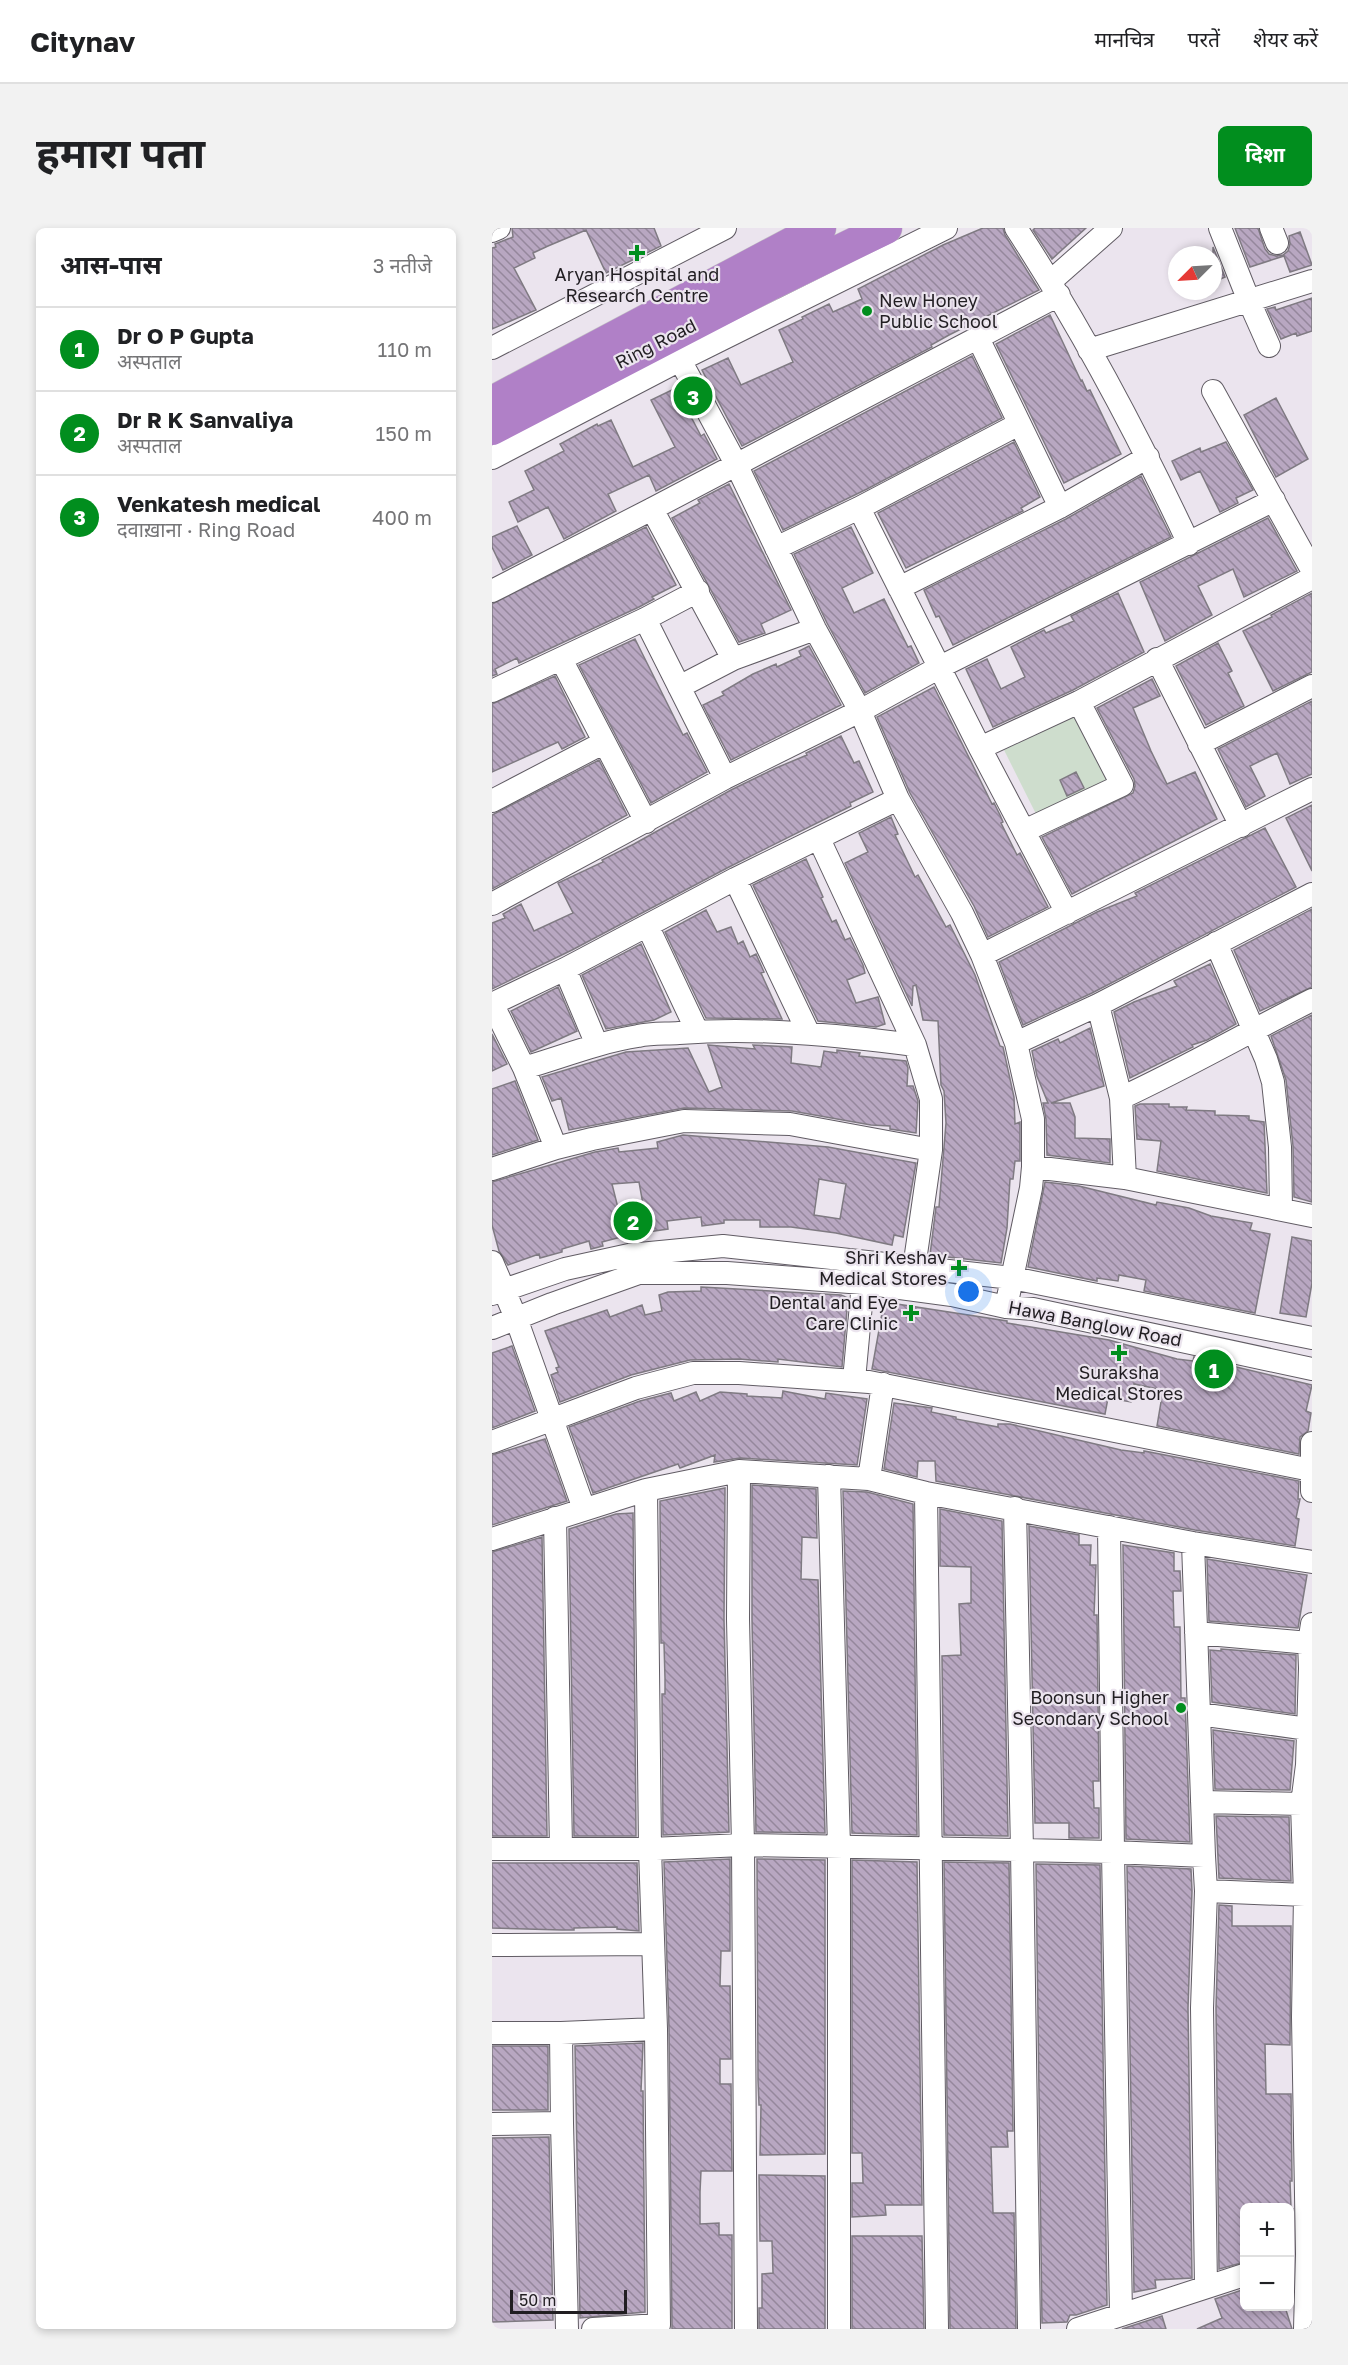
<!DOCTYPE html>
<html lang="hi">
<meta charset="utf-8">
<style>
:root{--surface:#fff;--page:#f2f2f2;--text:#202124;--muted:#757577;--line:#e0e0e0;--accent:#018e1e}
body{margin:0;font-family:"Golos Text","Noto Sans Devanagari",sans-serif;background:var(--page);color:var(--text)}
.controls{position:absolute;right:18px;bottom:18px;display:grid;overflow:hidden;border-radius:9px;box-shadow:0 3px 9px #0003}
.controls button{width:54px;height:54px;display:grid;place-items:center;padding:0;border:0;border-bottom:2px solid var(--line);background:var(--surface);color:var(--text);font:30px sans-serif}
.compass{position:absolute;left:676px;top:18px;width:54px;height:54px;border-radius:50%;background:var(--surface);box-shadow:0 3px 9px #0003;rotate:246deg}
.scale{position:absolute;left:18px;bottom:15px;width:117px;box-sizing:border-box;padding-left:6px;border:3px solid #211e22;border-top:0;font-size:16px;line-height:21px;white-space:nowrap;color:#211e22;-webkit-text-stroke:4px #ebe4ee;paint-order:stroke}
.you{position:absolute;left:477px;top:1064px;width:21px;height:21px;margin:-15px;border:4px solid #fff;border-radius:50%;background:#1a73e8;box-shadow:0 0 0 9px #1a73e833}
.badge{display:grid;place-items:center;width:39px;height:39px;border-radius:50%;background:var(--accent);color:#fff;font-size:20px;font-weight:700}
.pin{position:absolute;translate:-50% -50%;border:3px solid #fff;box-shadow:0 2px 6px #0006}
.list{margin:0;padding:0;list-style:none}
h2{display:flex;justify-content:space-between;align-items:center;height:78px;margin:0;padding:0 24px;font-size:26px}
h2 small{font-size:20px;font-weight:400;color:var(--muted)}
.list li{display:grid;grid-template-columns:39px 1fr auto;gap:18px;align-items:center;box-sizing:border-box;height:84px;padding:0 24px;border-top:2px solid var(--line)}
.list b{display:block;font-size:22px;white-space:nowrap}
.list p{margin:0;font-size:20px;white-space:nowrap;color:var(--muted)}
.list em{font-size:20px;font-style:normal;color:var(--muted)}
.map{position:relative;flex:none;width:820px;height:2101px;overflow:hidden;border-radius:9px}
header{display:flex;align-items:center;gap:36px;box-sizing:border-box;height:84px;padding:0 30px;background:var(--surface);border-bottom:2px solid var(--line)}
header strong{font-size:28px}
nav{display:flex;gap:33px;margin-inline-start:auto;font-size:21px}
.intro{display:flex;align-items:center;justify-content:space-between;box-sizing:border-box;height:144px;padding:0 36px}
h1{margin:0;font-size:42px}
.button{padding:15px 27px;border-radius:9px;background:var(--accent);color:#fff;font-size:21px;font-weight:700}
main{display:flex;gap:36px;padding:0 36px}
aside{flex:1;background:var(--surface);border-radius:9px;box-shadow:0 3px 9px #0003}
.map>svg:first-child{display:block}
</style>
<header>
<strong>Citynav</strong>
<nav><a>मानचित्र</a><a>परतें</a><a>शेयर करें</a></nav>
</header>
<div class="intro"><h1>हमारा पता</h1><a class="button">दिशा</a></div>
<main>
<aside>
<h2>आस-पास<small>3 नतीजे</small></h2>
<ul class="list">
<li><span class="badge">1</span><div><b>Dr O P Gupta</b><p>अस्पताल</p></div><em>110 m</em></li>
<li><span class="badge">2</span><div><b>Dr R K Sanvaliya</b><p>अस्पताल</p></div><em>150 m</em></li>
<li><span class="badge">3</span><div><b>Venkatesh medical</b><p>दवाख़ाना · Ring Road</p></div><em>400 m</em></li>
</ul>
</aside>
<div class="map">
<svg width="820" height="2101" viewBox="0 0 820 2101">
<defs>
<pattern id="building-back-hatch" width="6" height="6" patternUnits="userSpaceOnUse" patternTransform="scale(1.5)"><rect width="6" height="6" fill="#b8a7c1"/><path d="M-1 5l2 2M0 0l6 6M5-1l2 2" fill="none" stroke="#95879c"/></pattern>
</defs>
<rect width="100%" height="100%" fill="#ebe4ee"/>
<path fill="#ceddcd" d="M583 487 616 552 545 588 512 522Z"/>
<path fill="url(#building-back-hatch)" stroke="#7f7a82" stroke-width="1.5" fill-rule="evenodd" d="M20 0H162L169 18 114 45 94 2 56 18 41 25 43 30 22 40 44 82 0 101V20L4 19 3 16 21 9Z
M491 0H511L513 7 547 62 457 107 439 117 440 119 250 218 210 142 236 130 249 157 301 134 287 102 311 91 310 89 337 76 341 84 370 71 366 61 451 17Z
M543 0H594L560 31 541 2Z
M743 0H766L773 21 777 26 784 28 791 27 796 23 798 16 797 8 808 4 820 37 798 44 792 28 758 39Z
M721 19 733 49 721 54Z
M820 70V103L805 108 804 105 789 111 775 81 783 79 784 82Z
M558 87 589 153 590 152 595 163 598 162 629 226 572 255 504 116Z
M480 128 510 190 375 261 291 302 262 243Z
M184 160 209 208 212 206 225 231 164 263 157 247 116 266 124 283 72 311 56 279 26 294 17 274 42 262 33 243 72 223 68 216 105 196 106 198 119 192 141 239 183 219 159 172Z
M784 170 816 231 784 249 752 187Z
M522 214 548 269 529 280 531 283 414 340 386 285Z
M734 214 761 262 744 270 746 275 728 284 708 243 689 252 680 233 708 220 709 224Z
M649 248 679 309 461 417 447 388 444 389 432 362 574 291Z
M237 256 299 382 269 396 273 405 247 414 180 290 208 275 206 272Z
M776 290 805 343 752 369 741 341 706 358 720 387 673 413 648 354Z
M25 298 40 327 11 342 0 319V309Z
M154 299 184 357 160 369 162 371 147 379 27 435 25 430 3 441 5 446 0 448V376Z
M359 299 381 345 350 360 362 385 392 371 416 419 419 418 427 435 373 465 335 395 302 326Z
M626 365 652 424 581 462 501 499 474 441 495 431 509 461 533 449 519 419 552 402 554 405 582 393 579 388Z
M820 365V444L781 463 751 403 780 389 779 387Z
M143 411 191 507 195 505 215 544 159 575 87 437Z
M726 415 740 443 736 445 752 478 714 497 684 438Z
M317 418 349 477 239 532 211 477 232 467 230 464 261 446 284 436 285 439 309 428 307 423Z
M63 448 93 509 70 521 66 514 0 544V476Z
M660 451 668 468 641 480 659 523 675 556 703 544 725 591 580 666 550 609 641 565 643 558 642 551 605 480Z
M442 459 500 576 502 575 508 587 511 594 509 595 525 627 528 625 556 679 496 709 482 678 418 565 385 489Z
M820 473V546L798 556 785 525 758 538 773 568 754 579 726 521Z
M349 508 362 535 367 533 381 564 358 575 359 578 237 639 80 722 0 761V695L13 690 11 686 29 676 42 703 81 685 66 655 111 634 110 632 142 616 239 562 284 540 315 527 314 525Z
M107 532 135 587 0 661V587Z
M584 544 592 560 575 568 568 552Z
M820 577V643L794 590Z
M399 589 406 606 403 607 423 649 426 647 454 699 458 697 483 747 508 818 511 819 522 869 523 896 528 894V933H523L521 951H518L515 1000 509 1035 438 1027 444 979H447L454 895 452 863 449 857 446 793 431 792 424 757 421 758 420 778 353 635 376 624 367 605Z
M773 600 804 659 600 765 531 797 507 734 605 684 645 668 643 665Z
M314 631 331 669 329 670 340 694 344 692 353 712 358 710 371 737 373 745 355 752 364 775 386 769 393 796 384 799 326 793 261 657Z
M820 681V759L768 783 742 722Z
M214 682 225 704 239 699 246 716 251 713 258 729 264 726 272 744 269 745 290 791 214 790 173 704Z
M149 716 179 784 162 792 114 801 90 747Z
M718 736 744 796 715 812 700 817 701 819 638 850 622 784 642 774 685 758 682 753Z
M66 759 85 803 39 824 19 783Z
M820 787V974L802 969 801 918 794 852 779 808Z
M598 800 612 858 559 875H578L583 889V910L618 911V935L555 927 554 891 551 875H556L545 848 540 823 566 811 568 815Z
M0 806 15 836 0 843Z
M216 817 263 821 261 817 300 819 299 835 329 839 332 823 345 825V822L368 825 367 828 414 833 416 840 415 858H421L426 873 424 905 398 901V898L379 897 300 883 192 880 77 902 69 870 60 873 50 849 134 824 196 820 217 864 230 859Z
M23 853 46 912 0 927V861Z
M648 876H677V879H695L694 882 723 883V887L757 888V892L772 894 775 965 665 943 669 913 645 911 643 878Z
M191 907 336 919 424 935 411 1009 402 1007 400 1017 344 1005 299 999H268V992H232V995L210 998 209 989 175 993 176 1001 156 1004 147 954 120 956 133 1008 110 1014 111 1018 99 1021 97 1013 70 1021V1024L48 1030 47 1026 16 1037 7 1023 0 997V954L103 924 126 920 127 924 166 920 165 914ZM327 951 354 956 348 991 322 987Z
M553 954 587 958 664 977 665 974 697 980 719 988 760 995 758 1002 778 1006 763 1085 652 1063 654 1052 627 1047 626 1053 605 1050V1053L536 1039Z
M800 1009 820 1013V1055L814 1089 788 1085Z
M209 1059 349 1067 356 1070 350 1139 286 1131V1134L247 1131 198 1132 139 1147 68 1174 59 1147 66 1144 64 1140 67 1139 53 1103 115 1082 118 1089 150 1077 153 1087 170 1083 167 1067 176 1064 209 1063Z
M392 1074 515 1093V1095L617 1112 685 1131 701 1133 702 1129 820 1157 814 1183 819 1185 816 1203 808 1209 807 1226 665 1198 671 1162 642 1156 639 1174 616 1170 613 1186 380 1141Z
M20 1118 43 1183 0 1200V1125Z
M291 1163 333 1171 334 1165 375 1171 365 1237 248 1230 222 1234 223 1227 188 1240 186 1236 101 1265 77 1199 148 1173 179 1165 182 1173 204 1164 208 1173 228 1164 255 1166V1168L290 1170Z
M402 1175 440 1180 439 1184 464 1189V1191L506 1199V1196H518L629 1222 652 1225V1223L807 1253 806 1271H808L804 1290 807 1291 803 1318 703 1302 444 1253 443 1233H426L425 1249 392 1241Z
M53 1211 75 1273 0 1297V1227Z
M260 1257 324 1261 325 1310 310 1309 309 1351 326 1352 333 1605 264 1604 260 1391Z
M233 1260 232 1391 237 1604 171 1607 170 1466H173V1451L172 1415H169L168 1273Z
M351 1263 375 1264 421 1276 425 1607 360 1605Z
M448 1281 510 1293 516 1608 452 1607 450 1428 469 1427 467 1376 479 1375V1339L448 1338Z
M141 1285 144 1608H82L77 1301 124 1286Z
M537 1298 587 1307V1317H599L598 1337H604L602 1387H605L607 1553H601L602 1580H607V1610H577V1595H543Z
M50 1309 55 1608H0V1324Z
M631 1317 682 1325V1343H688L689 1363H681L682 1399H688L689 1470H693L698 1614 634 1611Z
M715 1331 815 1347 806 1400 717 1393Z
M729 1421 804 1427 803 1486 720 1474 718 1422 729 1423Z
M721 1502 802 1513 798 1562 723 1561Z
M724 1588 797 1589 799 1653 727 1650Z
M238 1631V1723H229L228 1758H238L239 1831H228V1856H239L240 1943H209L208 1964V1996L227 1995V2007H240V2101H180L177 1801 172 1634Z
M265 1631 333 1632V1926L268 1927 269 1877H267L266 1852Z
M360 1632 425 1634 430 1977H393L394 1987 360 1989V1955H371L370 1925H360Z
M452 1634 517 1635 521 1903H515L516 1919H499L501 1985H522L524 2101H458Z
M0 1635H145L147 1703 125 1701V1699L82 1700V1702H70L0 1700Z
M544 1636 608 1637 615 2077 584 2087H578L575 2094 550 2095Z
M635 1638 699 1641 700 1663 696 1780 700 2050 663 2052 664 2060 642 2064Z
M727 1677 740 1678V1698H799L798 1817 773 1816 774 1866H799L800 1953H798L799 1980H753V2034L727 2041 724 1780Z
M151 1815 149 1863H151L153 2084 88 2090 83 1818Z
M0 1818H56V1882H0Z
M57 1909 61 2092 0 2094V1910Z
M267 1947 333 1948V2101H267V2080H270V2046L281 2045 280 2013H268Z
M798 1981H801V2034H798Z
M360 2008H430L432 2101H360Z
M753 2061V2079H793L800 2101H705L730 2090 723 2071Z
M670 2088 674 2101H630Z"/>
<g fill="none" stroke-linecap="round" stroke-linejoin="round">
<defs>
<path id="minor" d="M524 0C590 101 646 207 697 316
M728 0 757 73 777 118
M779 0 785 15
M0 3 7 0
M559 53 619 0
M486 110 568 279
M0 120 233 0
M597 122 820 53
M188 132 244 236 323 401 368 483 406 571 470 685 490 727 524 815 541 891V939L539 960 514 1079
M721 163 820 342
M0 230 188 132 454 0
M367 280 488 520 575 685
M160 281 241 431
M284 320 367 280 527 196
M407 360 568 279 656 229
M0 363 160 281 567 67
M153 391 233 550
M69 431 154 594
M665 431 749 598
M187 459 241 431 323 401
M0 463 153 391 206 363
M707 516 820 458
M488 520 587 474 820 350
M0 573 111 515
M532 603 630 557 587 474
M327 611 423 817 439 871V922L422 1040
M243 651 316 804
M0 676 233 550 368 483 448 439 782 272
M156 699 205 803
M724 715 774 831 781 854 788 919 789 981
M490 727 820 561
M73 741 105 817
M0 775 32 840 64 920
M0 776 73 741 243 651 406 571
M606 777 629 870 633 950
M524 815 606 777 820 666
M32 840C70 829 107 814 146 808 159 805 173 806 187 805 266 799 344 807 423 817
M629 870C694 840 756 804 820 772
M541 939 633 950 820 988
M0 941 64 920 100 911 192 893 298 896 439 922
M0 1034 24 1090 92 1281
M0 1066 73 1041 137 1027 231 1018 520 1050 820 1110
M0 1100 60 1076 147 1045H235L371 1055 460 1067 514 1079 541 1081 820 1141
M362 1152 371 1055
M0 1214 144 1160 201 1145H247L377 1154 819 1242
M820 1215V1263
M247 1243 246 1391 251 1617 254 2101
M337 1248 347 1619V2101
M377 1251 391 1156
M154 1262 247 1243 377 1251 434 1265 701 1315 820 1334
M434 1265 445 2101
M523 1280 530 1622 621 1624 629 2087
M63 1290 69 1620
M617 1299 621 1624 712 1628 701 1315
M0 1311 154 1262 158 1621 251 1617 530 1622 537 2101
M704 1405 817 1415
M707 1486 816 1501
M710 1574 810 1576
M0 1621H158L164 1801 167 2097 101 2101
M712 1628 714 1663 710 1780 714 2059
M714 1663 813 1667
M0 1717 161 1716
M0 1805H69L164 1801
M69 1805 70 1895
M0 1896 70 1895 75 2101
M586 2101 752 2047
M813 2101 815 2026 811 1789 813 1667 810 1576 815 1537 818 1440 817 1415 820 1396"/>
<path id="highway" d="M0 174 328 0
M0 201 279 56 394 0"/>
</defs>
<use href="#minor" stroke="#615c64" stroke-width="24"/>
<use href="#highway" stroke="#c5c4c6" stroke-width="33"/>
<use href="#minor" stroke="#fff" stroke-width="22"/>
<use href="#highway" stroke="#b080c7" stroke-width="32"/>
</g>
<g fill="#018e1e" stroke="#ebe4ee" stroke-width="2">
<path d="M142 16h6v6h6v6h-6v6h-6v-6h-6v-6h6z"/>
<circle cx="375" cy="83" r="6"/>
<path d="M464 1031h6v6h6v6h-6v6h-6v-6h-6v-6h6z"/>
<path d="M416 1076h6v6h6v6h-6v6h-6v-6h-6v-6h6z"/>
<path d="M624 1116h6v6h6v6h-6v6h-6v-6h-6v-6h6z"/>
<circle cx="689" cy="1480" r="6"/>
</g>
<g text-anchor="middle" stroke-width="4.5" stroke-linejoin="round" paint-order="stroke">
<g font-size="18" fill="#211e22" stroke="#ebe4ee" text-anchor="end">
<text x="145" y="53" text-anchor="middle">Aryan Hospital and<tspan x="145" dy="21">Research Centre</tspan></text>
<text x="387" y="79" text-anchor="start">New Honey<tspan x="387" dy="21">Public School</tspan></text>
<text x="455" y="1036">Shri Keshav<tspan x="455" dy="21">Medical Stores</tspan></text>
<text x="406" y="1081">Dental and Eye<tspan x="406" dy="21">Care Clinic</tspan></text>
<text x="627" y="1151" text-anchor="middle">Suraksha<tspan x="627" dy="21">Medical Stores</tspan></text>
<text x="677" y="1476">Boonsun Higher<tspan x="677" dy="21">Secondary School</tspan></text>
</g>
<g font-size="18" fill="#211e22" stroke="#ebe4ee">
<text transform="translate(164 116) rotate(-27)" y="6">Ring Road</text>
<text transform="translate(603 1096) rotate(11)" y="6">Hawa Banglow Road</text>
</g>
</g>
</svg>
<div class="controls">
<button>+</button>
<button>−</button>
</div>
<svg class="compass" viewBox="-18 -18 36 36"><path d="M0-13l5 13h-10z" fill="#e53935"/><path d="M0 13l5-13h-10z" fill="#757577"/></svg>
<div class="scale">50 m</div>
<div class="you"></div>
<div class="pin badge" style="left:722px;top:1141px">1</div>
<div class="pin badge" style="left:141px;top:993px">2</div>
<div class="pin badge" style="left:201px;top:168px">3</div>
</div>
</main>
